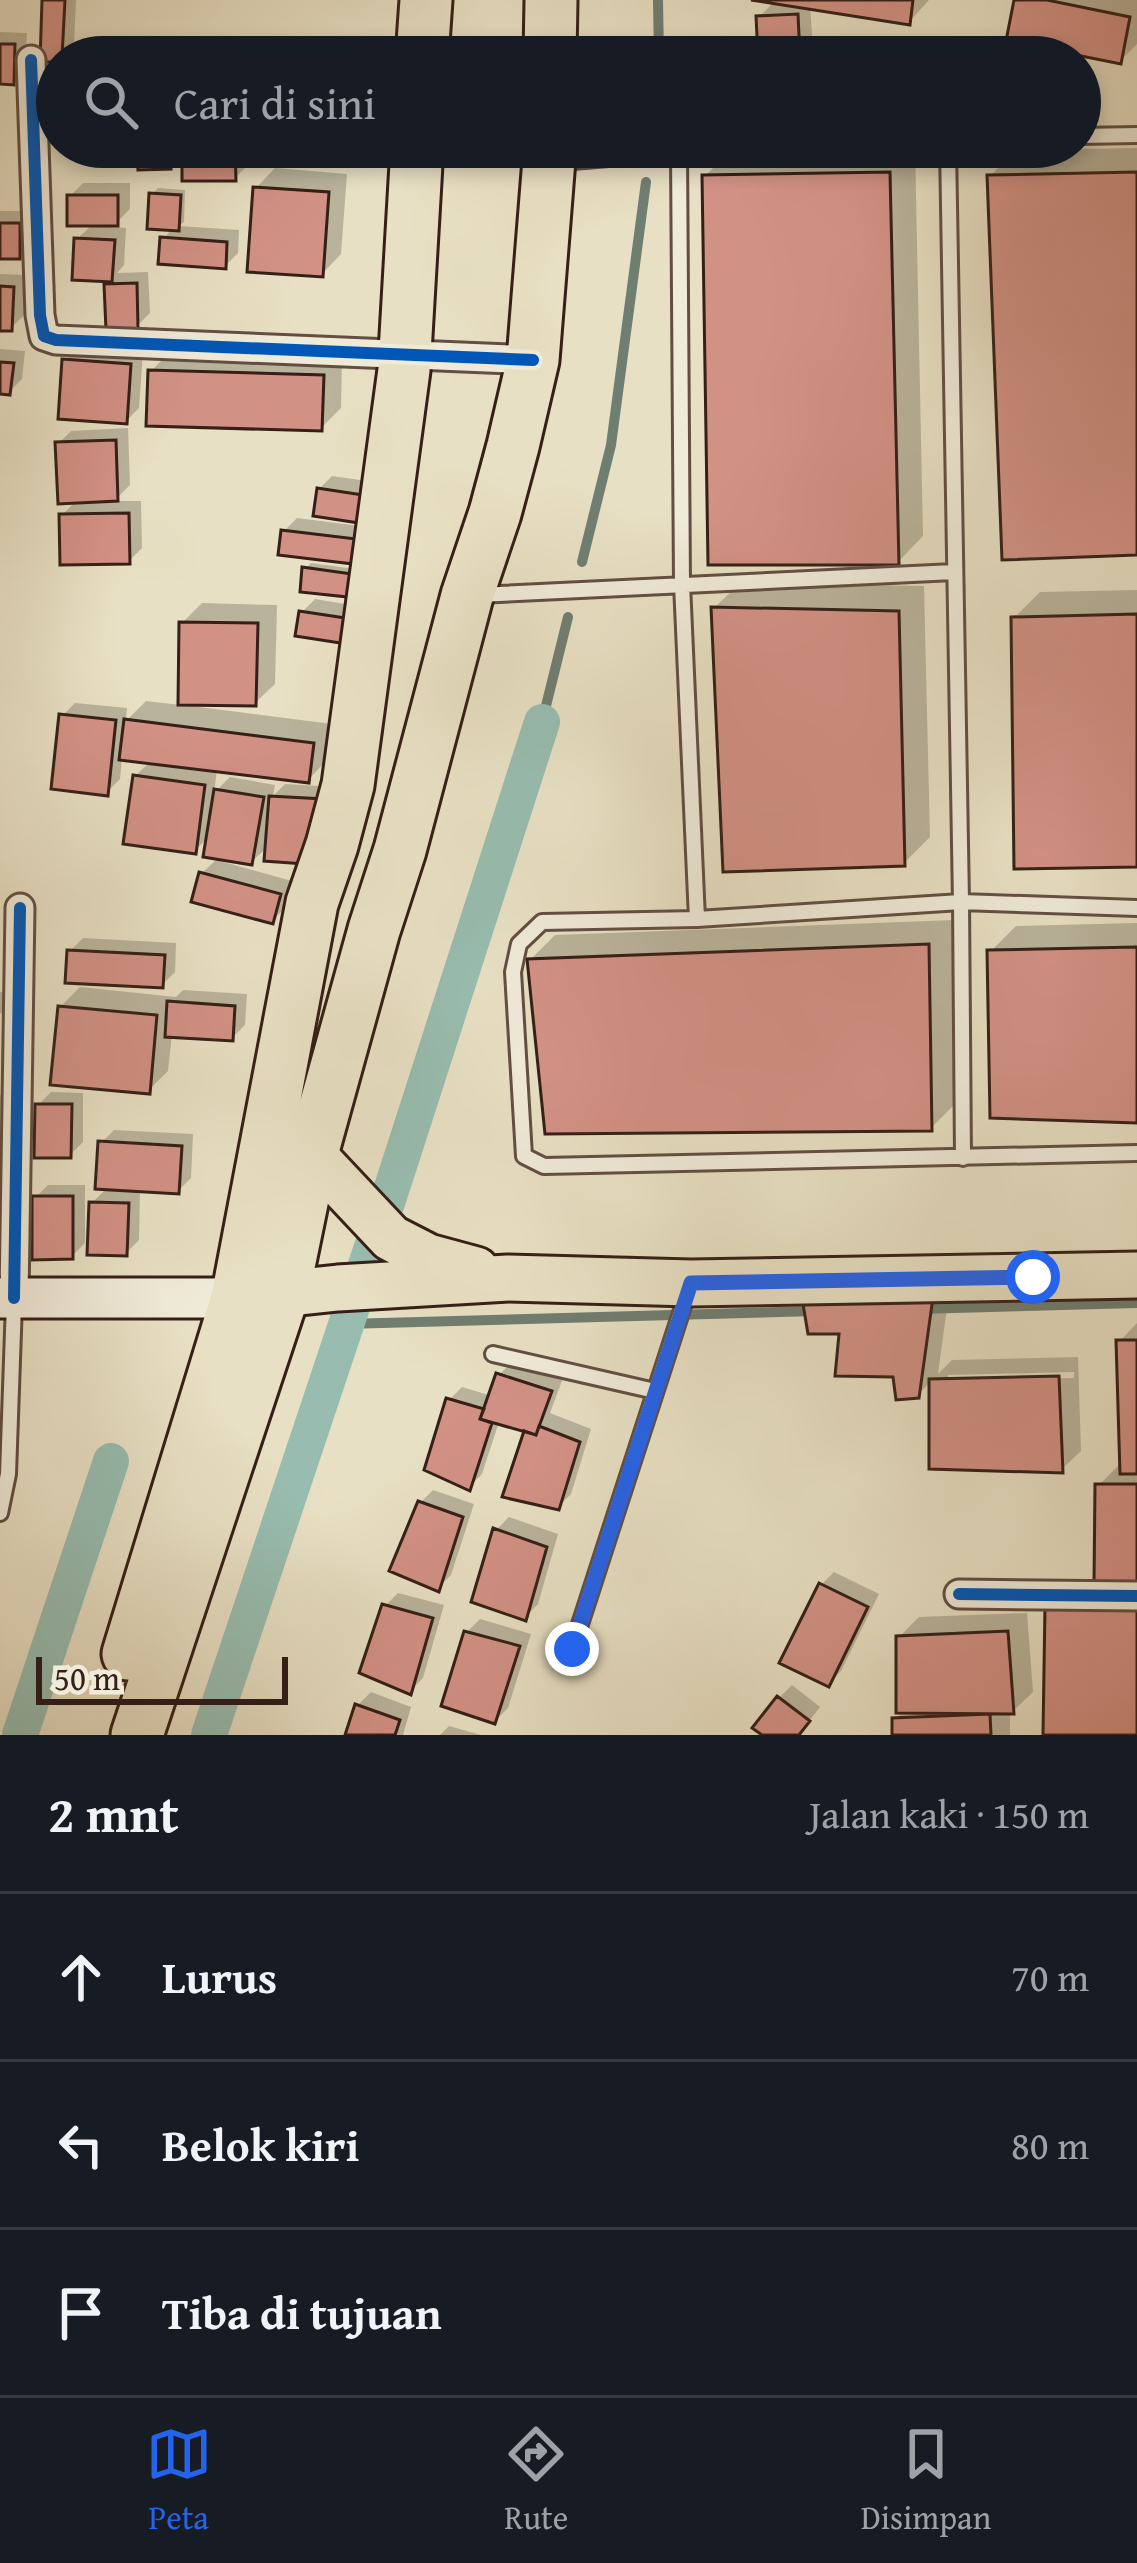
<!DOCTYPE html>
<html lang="id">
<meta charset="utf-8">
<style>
:root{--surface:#171b24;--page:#20242c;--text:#f1f3f6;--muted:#9ea1a6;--line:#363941;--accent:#2563eb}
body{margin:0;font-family:"Gentium Book Plus",serif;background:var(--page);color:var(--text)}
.scale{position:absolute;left:36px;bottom:30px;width:252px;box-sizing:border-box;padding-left:12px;border:6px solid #351f16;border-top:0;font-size:33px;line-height:42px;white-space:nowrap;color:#351f16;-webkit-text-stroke:9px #f0ebd9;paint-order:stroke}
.stop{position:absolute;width:36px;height:36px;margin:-27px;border:9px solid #2563eb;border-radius:50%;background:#fff}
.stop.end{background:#2563eb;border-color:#fff;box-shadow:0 3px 12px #0008}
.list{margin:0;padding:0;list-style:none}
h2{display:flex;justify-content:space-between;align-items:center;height:156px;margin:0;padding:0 48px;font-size:51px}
h2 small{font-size:39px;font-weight:400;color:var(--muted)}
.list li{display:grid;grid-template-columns:78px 1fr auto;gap:36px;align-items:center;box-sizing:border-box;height:168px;padding:0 48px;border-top:3px solid var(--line)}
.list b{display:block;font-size:45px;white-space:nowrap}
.list em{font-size:39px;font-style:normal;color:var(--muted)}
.icon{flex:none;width:66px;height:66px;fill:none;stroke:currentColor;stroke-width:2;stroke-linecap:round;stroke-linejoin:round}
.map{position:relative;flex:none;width:1137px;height:1735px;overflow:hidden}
.search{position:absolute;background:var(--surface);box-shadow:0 6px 18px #0003;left:36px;right:36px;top:36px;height:132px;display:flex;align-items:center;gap:30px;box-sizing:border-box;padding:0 42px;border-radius:66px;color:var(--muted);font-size:45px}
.sheet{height:660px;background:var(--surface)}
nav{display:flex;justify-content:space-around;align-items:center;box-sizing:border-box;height:168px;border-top:3px solid var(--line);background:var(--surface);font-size:33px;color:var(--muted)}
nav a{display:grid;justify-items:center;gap:6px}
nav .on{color:var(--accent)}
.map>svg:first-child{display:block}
</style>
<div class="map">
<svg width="1137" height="1735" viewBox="0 0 1137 1735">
<rect width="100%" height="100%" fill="#e8e0c4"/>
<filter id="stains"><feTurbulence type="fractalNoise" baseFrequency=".00167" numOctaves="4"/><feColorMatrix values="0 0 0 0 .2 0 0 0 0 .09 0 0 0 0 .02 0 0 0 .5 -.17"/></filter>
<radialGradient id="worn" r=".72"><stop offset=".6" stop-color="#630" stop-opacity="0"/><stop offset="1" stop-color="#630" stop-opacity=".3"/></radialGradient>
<path fill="#0003" fill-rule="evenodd" d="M45 0H76L74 46 57 59Z
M759 0H929L909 22 810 7 813 46 801 57H761L759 17 774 2Z
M1017 0H1137V44L1120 61Z
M0 32 27 33 25 69 12 82 0 81Z
M140 147H247L248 165 235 178 185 151 170 166Z
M915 147 923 536 898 562 705 176 731 150Z
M1137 148V552L990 176 1016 150Z
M275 168 347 174 341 254 322 274 256 188Z
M83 183H130V209L112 227 126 228 124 265 117 273 148 272 150 313 137 326 107 286 114 279 75 277 77 239 94 223 70 196Z
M158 188 185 190 184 222 179 226 239 230 238 253 225 266 163 239 174 227 152 194Z
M0 211H32V243L19 256H0Z
M0 274 26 275 24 315 11 328H0Z
M78 347 143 352 139 408 126 421 65 360Z
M0 349 25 351 22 379 9 392 0 391Z
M171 351 342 356 341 408 321 428 151 371Z
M128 428 130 485 114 501H141L142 548 129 561 62 515 77 500 58 444 71 431Z
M332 476 374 482 371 506 319 489Z
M297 518 384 529 382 550 284 531Z
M311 563 356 569 353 588 305 569Z
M740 583 924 586 930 837 904 863 714 608Z
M1137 590V864L1014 618 1040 592Z
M315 599 363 607 346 640 302 612Z
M202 603 277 605 275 684 255 703 192 702 191 706 332 724 327 760 308 780 217 769 214 793 230 777 275 785 273 796 285 784 336 787 251 862 209 836 195 851 135 776 151 761 122 757 120 779 107 792 62 716 75 703 127 708 126 721 146 701 181 705 182 623Z
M216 860 292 881 285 908 272 921 202 873Z
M954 920 957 1102 931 1128 530 960 555 935Z
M1137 923V1120L990 952 1016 926Z
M83 938 176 943 175 972 162 985 70 951Z
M80 987 176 997 183 990 247 994 245 1025 232 1038 172 1034 168 1071 148 1091 60 1007Z
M8 991 9 1005 0 1014V992Z
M51 1092 83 1093V1142L70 1155 38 1105Z
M0 1095H15L13 1170 0 1183Z
M114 1130 193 1134 191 1178 178 1191 140 1189 139 1240 126 1253 92 1203 108 1187 101 1143Z
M48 1185H85V1243L72 1256 35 1198Z
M952 1271 938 1374 952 1360 1078 1357 1081 1451 1061 1470 932 1381 917 1395 842 1331ZM1074 1372V1378L948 1381V1375Z
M1137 1323V1735H1047L1048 1607 1073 1581H1097L1098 1486 1118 1466H1123L1119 1342Z
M512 1362 563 1378 550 1413 591 1429 571 1494 558 1507 528 1429 499 1422 482 1474 469 1487 449 1400 462 1387 492 1396 499 1375Z
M433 1490 474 1504 451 1575 438 1588 420 1503Z
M509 1517 558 1534 538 1604 525 1617 496 1530Z
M834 1572 879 1594 841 1671 828 1684 821 1585Z
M398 1593 444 1605 423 1678 410 1691 385 1606Z
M1027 1613 1033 1692 1013 1711H1010V1735H895V1719L904 1710 899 1637 919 1617Z
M480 1619 531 1634 508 1708 495 1721 467 1632Z
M792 1685 820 1707 798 1735H767L779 1698Z
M371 1692 411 1707 403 1735H348L358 1705Z
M449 1726 481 1735H440Z"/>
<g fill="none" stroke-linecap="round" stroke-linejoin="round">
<path stroke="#707e72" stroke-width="10" d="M658 0 659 57
M582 562 611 445 646 182
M542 722 568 617
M918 1309 1137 1303
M345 1324 816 1311"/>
<path stroke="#98bdb0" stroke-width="36" d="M387 1203 542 722
M20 1735 111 1461
M209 1735 372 1247"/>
</g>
<path fill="#d29185" stroke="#351f16" stroke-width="3" d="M42 0H65L62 57H57V62H40Z
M751 0H913L910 25Z
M1014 0H1047L1130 17 1121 64 1006 41Z
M798 14 800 57H758L756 16Z
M0 44H15L14 85 0 84Z
M137 147H171V169L138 170Z
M182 147H235L236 181H182Z
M890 172 899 565H708L702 175Z
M1137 172V555L1002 560 987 175Z
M253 187 329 192 323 277 247 272Z
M149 193 181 195 179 231 147 229Z
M67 195H118V226H67Z
M0 223H20V259H0Z
M160 237 227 242 226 269 158 264Z
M74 238 115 240 112 282 72 280Z
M137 283 138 329 106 330 104 284Z
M0 286 14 287 12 331H0Z
M62 359 131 364 127 424 58 419Z
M0 362 14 363 10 395 0 394Z
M148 370 324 375 322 431 146 426Z
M116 440 118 501 58 504 55 442Z
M317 488 363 495 359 523 313 516Z
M129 513 130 564 60 565 59 514Z
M281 530 373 541 370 566 278 555Z
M302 567 352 574 348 597 300 592Z
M711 607 899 611 905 866 723 872Z
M299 611 352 619 347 644 295 636Z
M1137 614V867L1014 869 1011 617Z
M179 622 258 623 256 706 178 705Z
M59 714 116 720 108 796 51 789Z
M124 719 314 743 309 783 119 760Z
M133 775 205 785 196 854 123 844Z
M214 789 264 797 252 865 203 857Z
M269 796 324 799 319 865 264 861Z
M199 872 281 894 273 924 191 902Z
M929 944 932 1131 545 1134 527 959Z
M1137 947V1123L990 1118 987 950Z
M67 950 165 955 163 988 65 983Z
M167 1001 235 1006 233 1041 165 1037Z
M58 1006 157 1015 150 1094 50 1085Z
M35 1104H72L71 1158H34Z
M98 1141 182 1146 179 1194 95 1189Z
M32 1196H73V1259L32 1260Z
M89 1202 129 1203 127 1256 87 1255Z
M934 1290 919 1398 896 1400 893 1377 835 1376 839 1334H808L801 1292Z
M1116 1340H1137V1474H1120Z
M496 1373 552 1391 536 1435 480 1419Z
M1059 1376 1063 1473 929 1469V1379Z
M446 1398 484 1409 480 1419 492 1423 470 1491 424 1470Z
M539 1426 580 1442 559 1510 502 1497 524 1431 536 1435Z
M1095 1484H1137V1583L1094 1584Z
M418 1501 463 1517 439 1592 389 1571Z
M493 1528 547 1547 526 1621 471 1602Z
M819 1583 868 1607 829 1687 779 1663Z
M382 1604 433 1618 411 1695 359 1673Z
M1045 1606 1137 1607V1735H1043Z
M464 1631 520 1646 495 1724 441 1706Z
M1008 1631 1014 1714 896 1713V1636Z
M777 1696 810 1721 799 1735H762L752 1728Z
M355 1704 400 1720 395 1735H345Z
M990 1714 991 1735H892V1718Z"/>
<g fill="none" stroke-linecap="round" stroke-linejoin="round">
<defs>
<path id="lane" d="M1080 136 1137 135
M948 147 961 902 697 919 542 922 519 944 513 972 524 1156 544 1166 1137 1153
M679 152 682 584 697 919
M561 162 679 152 792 147
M478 595 954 572
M963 1158 961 902 1137 908
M493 1354 655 1391
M0 1513 8 1474 14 1303
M572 1649 689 1288"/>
<path id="street" d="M31 60 40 315 44 336 56 340 533 360
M14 1298 20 908
M959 1594 1137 1596"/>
<path id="secondary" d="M0 1298H237"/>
<path id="primary" d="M312 1154 391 1238 428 1257 476 1270
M253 1297 338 1288 508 1278 691 1283 1137 1275"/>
<path id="highway" d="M422 57 426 0
M550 57 551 0
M128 1654 237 1298 312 903 332 845 348 785 404 370 417 147
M137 1735 283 1295 312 1154 374 930 400 850 467 596 495 513 513 446 533 360 550 147"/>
</defs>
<use href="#lane" stroke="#624f42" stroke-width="20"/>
<use href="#street" stroke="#624f42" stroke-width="33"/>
<use href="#secondary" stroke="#351f16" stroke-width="45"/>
<use href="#primary" stroke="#351f16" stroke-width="51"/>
<use href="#highway" stroke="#351f16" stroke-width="57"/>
<use href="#lane" stroke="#f0ebd9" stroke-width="14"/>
<use href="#street" stroke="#f0ebd9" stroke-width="27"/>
<use href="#secondary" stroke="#f0ebd9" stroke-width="39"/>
<use href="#primary" stroke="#e8e0c4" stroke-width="45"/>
<use href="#highway" stroke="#e8e0c4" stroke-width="51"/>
<defs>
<path id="cycleway" d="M31 60 40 315 44 336 56 340 533 360
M14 1298 20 908
M959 1594 1137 1596"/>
</defs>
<use href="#cycleway" stroke="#f0ebd9" stroke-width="20"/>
<use href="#cycleway" stroke="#0057b8" stroke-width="12"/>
</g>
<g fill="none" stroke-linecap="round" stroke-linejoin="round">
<path stroke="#2563eb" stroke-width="15" d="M572 1649 691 1283 1033 1277"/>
</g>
<rect width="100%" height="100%" filter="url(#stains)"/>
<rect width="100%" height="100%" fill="url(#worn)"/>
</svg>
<div class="scale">50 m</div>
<div class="stop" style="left:1033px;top:1277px"></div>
<div class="stop end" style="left:572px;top:1649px"></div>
<div class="search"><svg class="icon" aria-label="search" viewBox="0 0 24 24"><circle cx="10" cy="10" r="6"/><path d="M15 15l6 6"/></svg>Cari di sini</div>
</div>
<section class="sheet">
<h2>2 mnt<small>Jalan kaki · 150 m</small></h2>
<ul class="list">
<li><svg class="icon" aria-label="ahead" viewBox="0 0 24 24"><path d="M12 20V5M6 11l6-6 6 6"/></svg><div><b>Lurus</b></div><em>70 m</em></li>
<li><svg class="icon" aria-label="left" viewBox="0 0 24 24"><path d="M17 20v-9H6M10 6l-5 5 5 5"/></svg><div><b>Belok kiri</b></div><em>80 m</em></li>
<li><svg class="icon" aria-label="arrive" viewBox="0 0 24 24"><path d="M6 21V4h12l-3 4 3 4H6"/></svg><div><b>Tiba di tujuan</b></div></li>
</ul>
</section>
<nav>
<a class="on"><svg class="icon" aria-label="map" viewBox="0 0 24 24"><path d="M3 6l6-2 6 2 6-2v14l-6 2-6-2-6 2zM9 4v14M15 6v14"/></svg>Peta</a>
<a><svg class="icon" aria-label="directions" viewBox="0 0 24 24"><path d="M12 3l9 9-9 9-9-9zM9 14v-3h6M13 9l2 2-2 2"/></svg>Rute</a>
<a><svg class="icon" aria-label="saved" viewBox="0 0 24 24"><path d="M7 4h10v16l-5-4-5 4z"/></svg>Disimpan</a>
</nav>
